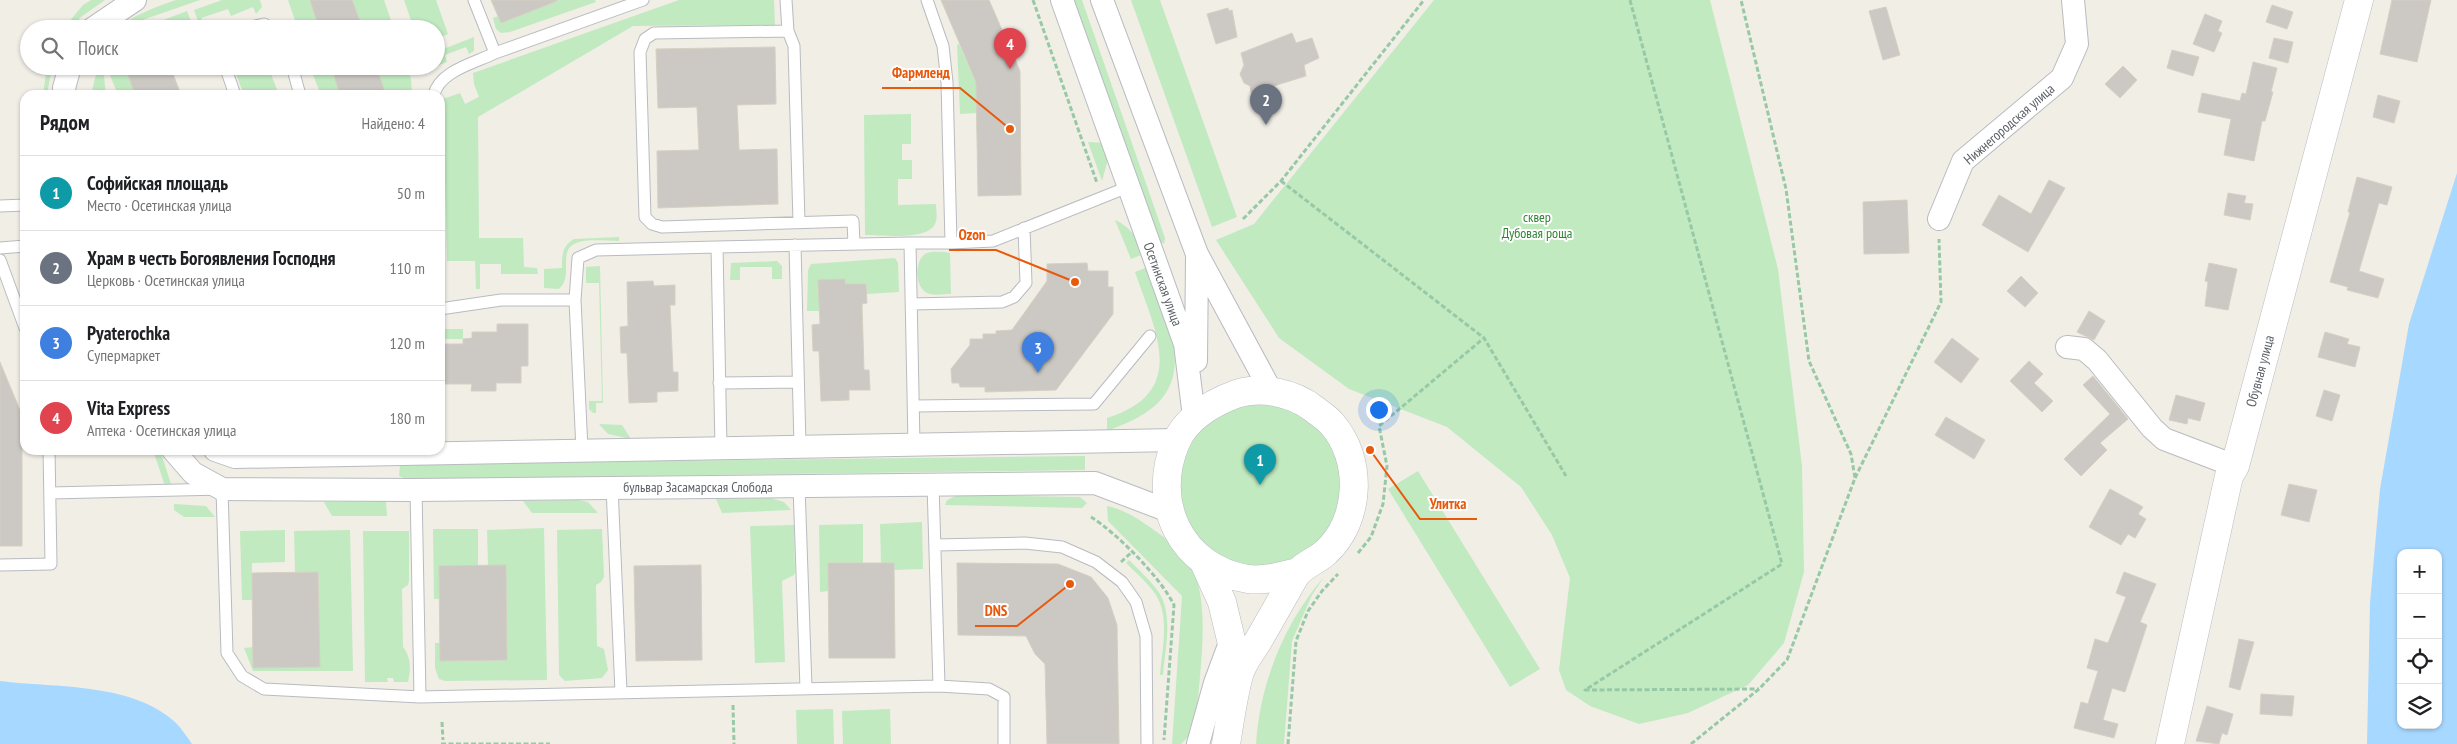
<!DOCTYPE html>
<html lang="ru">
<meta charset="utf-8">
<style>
:root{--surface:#fff;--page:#f2f2f2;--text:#202124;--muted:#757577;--line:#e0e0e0;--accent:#f63927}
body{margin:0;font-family:"PT Sans Narrow",sans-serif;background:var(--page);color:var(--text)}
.controls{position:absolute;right:15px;bottom:15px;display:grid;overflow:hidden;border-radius:10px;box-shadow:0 1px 4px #0004}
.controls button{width:45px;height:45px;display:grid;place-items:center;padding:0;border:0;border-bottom:1px solid var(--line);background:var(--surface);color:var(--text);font:25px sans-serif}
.you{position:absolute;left:1378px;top:409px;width:18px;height:18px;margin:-12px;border:4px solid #fff;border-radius:50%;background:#1a73e8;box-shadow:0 0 0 8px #1a73e833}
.badge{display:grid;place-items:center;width:32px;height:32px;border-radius:50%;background:var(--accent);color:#fff;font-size:16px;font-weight:700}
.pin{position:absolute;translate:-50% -41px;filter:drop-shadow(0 1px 2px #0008)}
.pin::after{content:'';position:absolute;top:26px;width:18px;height:15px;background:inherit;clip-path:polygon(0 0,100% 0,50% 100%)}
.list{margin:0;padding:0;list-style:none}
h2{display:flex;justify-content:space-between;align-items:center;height:65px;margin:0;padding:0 20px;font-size:21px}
h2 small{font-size:16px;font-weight:400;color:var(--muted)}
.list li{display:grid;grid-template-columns:32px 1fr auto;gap:15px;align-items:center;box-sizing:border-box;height:75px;padding:0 20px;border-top:1px solid var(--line)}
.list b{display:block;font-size:19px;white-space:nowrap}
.list p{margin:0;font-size:16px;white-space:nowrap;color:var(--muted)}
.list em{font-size:16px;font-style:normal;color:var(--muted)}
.icon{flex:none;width:28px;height:28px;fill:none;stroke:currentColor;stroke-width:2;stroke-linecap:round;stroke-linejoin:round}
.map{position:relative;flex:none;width:2457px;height:744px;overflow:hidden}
.search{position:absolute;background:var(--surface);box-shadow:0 1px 4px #0004;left:20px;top:20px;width:425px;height:55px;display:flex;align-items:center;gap:12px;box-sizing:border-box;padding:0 18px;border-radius:28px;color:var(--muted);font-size:19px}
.panel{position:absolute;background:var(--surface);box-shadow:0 1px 4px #0004;left:20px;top:90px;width:425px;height:365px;border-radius:15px}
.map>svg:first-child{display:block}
</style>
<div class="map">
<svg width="2457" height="744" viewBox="0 0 2457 744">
<rect width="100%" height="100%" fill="#f1eee6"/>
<path fill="#c1eac1" d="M91 0H105L81 17 70 29H63L83 5Z
M176 0H200L125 26 124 23C140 13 158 6 176 0Z
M222 0H260L262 7 256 14 253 7 231 16 228 9 201 18 204 29H201L194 10Z
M288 0H310L318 28 298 29Z
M352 0H384L394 29H363Z
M404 0H436L448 34 441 37 446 48 474 37V51L469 54 466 47 445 55 447 62 429 69 428 66H436V29H414Z
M559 0H595L596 2 510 32 501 33 496 29 493 18 498 16 501 23Z
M679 0H774L775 25 633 26 478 117 479 238H523L524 267 537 268 538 274H501V264H480V289H476L475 261H447L443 99 460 93 465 104 479 97 474 84 473 73Z
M1074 0H1082L1165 238 1164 244 1159 241Z
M1131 0H1160L1237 217 1212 227Z
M1434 0H1710L1778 269 1802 466 1804 572 1784 643 1748 685 1688 713 1639 724 1590 706 1566 690 1559 670 1570 578 1552 535 1521 487 1447 427 1349 389 1279 338 1216 240 1254 224Z
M187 11 194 29H142L145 27Z
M959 44 976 82 977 113 960 114 957 45Z
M47 66H52L47 95H43Z
M98 66H125L135 95H118L107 68 104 76 106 95H91Z
M174 66H195L173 74 171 67Z
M233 66H268L279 95H244Z
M376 66H407L411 79 412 95H386Z
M331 68 340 95H321L313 75Z
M911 114V144H902V160H912V179H898V205L936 204C936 210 938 218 935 224 927 241 882 235 865 235L864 115Z
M1088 142 1106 143 1108 159 1102 181Z
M1115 220C1131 227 1138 239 1144 254L1131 259Z
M619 237V241C607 241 591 239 579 242 555 248 575 276 559 289L544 288V269L562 268C562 255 562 246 574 239Z
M945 252 950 253 951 294C944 294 933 296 927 293 915 287 914 262 925 254 930 251 939 252 945 252Z
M895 258 898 263 899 292 867 294 866 284H845V279L819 280V311H807L808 270 811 264Z
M777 261 782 266V279H772V267H740V280H730L731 263Z
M600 266 603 403H596V413H593L589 409V401H602L599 283H586V267Z
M1148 267C1166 316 1201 381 1142 415 1131 422 1119 426 1107 431V418C1189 392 1156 333 1135 272Z
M440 329H463V339H440Z
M1178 485a82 82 0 1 1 164 0a82 82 0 1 1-164 0Z
M599 424 622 425 631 439 608 434Z
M153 450H160L171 484 165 486Z
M1085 456V470L406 479 399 476 400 466 404 464Z
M1418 471 1540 669 1510 687 1388 489Z
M958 495 1080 497 1087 503 1082 508 945 505 947 500Z
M771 498 784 502 791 510 722 513 716 499Z
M578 500 588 502 598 513H532L523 501Z
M386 501 387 516H332L324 502Z
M174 504 206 506 215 517H184L174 510Z
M1107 506C1124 509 1140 520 1154 530 1171 542 1189 557 1196 578 1210 616 1198 684 1196 725L1192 733 1181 744H1172L1182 596 1108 521Z
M922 522 923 569 894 570V563H881L880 524Z
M863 524V563L828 564V591L820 592 819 525Z
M794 525 795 572 794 575 782 581 785 662 755 663 750 526Z
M544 528 547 680 445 681 439 679 435 668V643H440L441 661 507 660 506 566H488L487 530Z
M433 529H478V566L440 599H434Z
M602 529 604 577 601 582 596 585 597 646 604 649 608 670 602 678 565 681 559 675 557 530Z
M285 530V562L252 563V600H242L240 531Z
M350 530 353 671H253L244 648 253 647V668L319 667 318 572H295L294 531Z
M363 531H409V581L408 585 402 589 403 647C411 657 411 669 408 682H394L393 678H387L388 682H365Z
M1129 560C1139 570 1150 580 1158 591 1174 614 1165 649 1163 675H1160C1162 650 1170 618 1156 595 1148 583 1136 573 1126 563Z
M1324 577 1312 595 1292 641 1284 744H1256C1260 683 1284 623 1324 577Z
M833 709 834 744H797L796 710Z
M890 709 891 744H843L842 711Z"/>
<path fill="#a7d8ff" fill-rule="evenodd" d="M2457 173V744H2367L2370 603 2380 489 2409 324ZM2401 553H2438V725H2401Z
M0 681C54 688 133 682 176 723 182 729 187 737 192 744H0Z"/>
<path fill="#ccc8c3" stroke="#d6d0c3" d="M310 0H352L363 29H319Z
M491 0H557V1L501 23Z
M941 0H989L1020 71 1021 195 978 196 976 82Z
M2392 0H2431L2417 62 2380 54Z
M2272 5 2293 12 2287 29 2266 22Z
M1886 7 1900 55 1883 60 1869 11Z
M1228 8 1229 11 1232 10 1237 37 1216 44 1207 14Z
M2205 14 2222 21 2218 31 2222 33 2214 52 2193 44Z
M1292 33 1296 43 1312 38 1319 58 1304 65 1306 76 1251 93 1250 86 1244 83 1240 74 1244 65 1241 53Z
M2274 38 2293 42 2288 63 2269 58Z
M775 47 776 104 737 105 739 150 777 149 778 204 658 208 657 151 699 150 697 107 658 108 656 49Z
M2172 50 2199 57 2193 76 2167 68Z
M2253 62 2277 68 2271 92H2273L2265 121H2262L2254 161 2224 155 2231 119 2198 112 2202 93 2240 101 2242 93 2246 94Z
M125 66H170L181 95H135Z
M331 66H376L386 95H340Z
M2123 66 2137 80 2120 98 2105 84Z
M2378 95 2400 101 2394 123 2373 117Z
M2357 177 2392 187 2387 205 2379 203 2359 271 2384 279 2378 298 2347 290 2348 287 2330 282 2350 212H2348Z
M2049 180 2065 188 2028 252 1982 225 1999 195 2031 214Z
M2228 193 2246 196 2244 203 2253 204 2250 220 2224 215Z
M1907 200 1909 253 1864 254 1863 202Z
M1087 263 1088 271H1108V287H1113V314L1056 390 985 392V387H960L959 383H952L951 369 970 345V339H983V334H996V331L1012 330 1047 281V264Z
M2209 263 2237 269 2228 310 2205 306 2208 282 2205 281Z
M2021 276 2038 293 2025 307 2007 291Z
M845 279V284H866L867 303 862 304 864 370H869L870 390H849V400L821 401 819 351H813L812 325 820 324 818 280Z
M653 281 654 286 675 285V305H670L673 372H678V391L657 392V402L629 403 627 353H621L620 327 628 326 627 282Z
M2089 311 2105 321 2094 340 2077 332Z
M497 324H528V366H521V383H496V391H471L472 384H440V344H463V339L472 338V332H497Z
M2325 332 2349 339 2347 344 2360 347 2355 367 2318 357Z
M1952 338 1979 359 1961 383 1934 362Z
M2029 361 2043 374 2034 383 2053 401 2042 412 2010 381Z
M0 362 22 415V546H0Z
M2093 376 2128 419 2100 443 2107 450 2081 476 2064 459 2110 414 2083 385Z
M2324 390 2340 395 2332 421 2316 416Z
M2176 395 2205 403 2200 421 2188 418 2187 424 2169 420Z
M1946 417 1985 440 1974 459 1935 435Z
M2289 484 2317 490 2309 522 2281 515Z
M2110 489 2143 507 2138 514 2146 519 2135 538 2128 534 2121 545 2089 527Z
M828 563H894L895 658H829Z
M957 563 1058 564 1091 577 1108 598 1117 625 1119 744H1047L1045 664 1035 654 1026 636 958 635Z
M506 565 507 660 440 661 439 566Z
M701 565 702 660 636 661 634 566Z
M318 572 320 667 253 668 252 573Z
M2124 572 2156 584 2140 622 2147 625 2125 692 2112 688 2103 720 2118 724 2114 738 2074 728 2081 702 2088 704 2098 671 2087 668 2095 639 2108 643 2126 597 2116 593Z
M2239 639 2254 642 2240 690 2229 687Z
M2261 694 2294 696 2292 716 2260 714Z
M2207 706 2233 714 2227 735 2222 733 2219 744 2196 741Z"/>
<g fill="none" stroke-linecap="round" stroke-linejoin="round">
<defs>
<path id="lane" d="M786 0 788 31
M242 29 264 24 272 29
M495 53 643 0
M225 66 235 95
M292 66 300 95
M434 95C439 71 475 63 495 53L474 0
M0 206 25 205
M799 222 794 46 788 31 654 33 645 39 640 52 645 217 652 224 662 227 853 221 854 244
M910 243H951L947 82 943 46 927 0
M951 243 993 241 1128 187
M795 245 800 446
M0 248 25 246
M0 260 25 328
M575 300 582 450
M912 304 1002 302 1014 297 1026 283 1024 228
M440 309 501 300H575L578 258 596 250 717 247
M719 383 798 382
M914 406 1094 404 1150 336
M721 448 717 247 910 243 914 444
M799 486 806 688
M612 487 621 692
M416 490 420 697
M50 493 222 489 227 653 242 676 264 689 420 697 939 686 933 484
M935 545 1025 543 1062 547 1096 562 1122 582 1136 602 1146 636 1147 744
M0 565 51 564 49 450
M939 686 989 689 1004 697V744"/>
<path id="street" d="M1062 0 1185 344 1194 417
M1102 0 1197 254 1271 391
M92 29 135 0
M65 95 64 88 70 66
M1939 219 1963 161 2062 78 2077 44 2073 0
M2067 347 2084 349 2097 360 2152 428 2164 439 2235 466
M1196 361 1197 258
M173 450 193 473 222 489 416 490 1095 483 1169 511
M215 450 235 457 1177 440
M1198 744 1215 683 1231 640"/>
<path id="secondary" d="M1203 560 1222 602 1239 673
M1226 744C1230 721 1233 697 1239 675 1242 663 1252 651 1258 641 1271 619 1283 597 1295 576 1302 565 1317 561 1326 552 1361 520 1363 459 1332 424 1327 418 1320 414 1314 409 1294 393 1261 386 1236 394 1212 403 1187 417 1176 442 1150 502 1180 568 1248 579 1265 581 1282 576 1298 572
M2170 744 2229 476 2235 466 2359 0"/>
</defs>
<use href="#lane" stroke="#b8bbc0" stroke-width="13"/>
<use href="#street" stroke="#b8bbc0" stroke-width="24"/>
<use href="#secondary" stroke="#b9bcc2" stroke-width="29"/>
<path stroke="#98c9a6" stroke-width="3" stroke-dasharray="5 2.5" stroke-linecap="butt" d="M1033 0 1097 183
M1630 0 1782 564 1585 690 1759 689
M1281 181 1484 338 1566 476
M1243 219 1281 181 1424 0
M1855 478 1941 302 1939 239
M1091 517C1118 534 1160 577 1174 605L1164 740
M1358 553 1371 537 1383 504 1387 466 1379 426 1484 338
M1121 562 1132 552
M733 705 734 744
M442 722 443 740
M441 744H550
M1288 744 1296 641 1308 611 1322 591 1338 574
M1691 744 1759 689 1787 660 1855 478 1851 454 1809 361 1786 189 1741 0"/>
<use href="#lane" stroke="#fff" stroke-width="11"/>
<use href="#street" stroke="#fff" stroke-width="22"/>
<use href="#secondary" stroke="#fff" stroke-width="28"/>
</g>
<g text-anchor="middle" stroke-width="4" stroke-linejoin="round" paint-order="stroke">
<g font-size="14" fill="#5d6167" stroke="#fff">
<text transform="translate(2009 124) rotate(-41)" y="5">Нижнегородская улица</text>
<text transform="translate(1163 284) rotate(70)" y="5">Осетинская улица</text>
<text transform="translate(2260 371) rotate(-75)" y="5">Обувная улица</text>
<text x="698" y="492">бульвар Засамарская Слобода</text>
</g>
<g font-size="14" fill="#2f8533" stroke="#fff">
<text x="1537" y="222">сквер<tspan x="1537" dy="16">Дубовая роща</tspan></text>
</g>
</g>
<path fill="none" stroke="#e8590c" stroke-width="2" d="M1010 129L960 88H882M1075 282L996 250H949M1370 450L1420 519H1477M1070 584L1017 626H975"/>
<g fill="#e8590c" stroke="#fff" stroke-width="2">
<circle cx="1010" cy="129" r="5"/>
<circle cx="1075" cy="282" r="5"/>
<circle cx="1370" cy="450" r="5"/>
<circle cx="1070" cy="584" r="5"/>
</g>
<g font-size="15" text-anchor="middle" font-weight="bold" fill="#e8590c" stroke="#fff" stroke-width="4" stroke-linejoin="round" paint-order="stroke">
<text x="921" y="78">Фармленд</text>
<text x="972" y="240">Ozon</text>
<text x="1448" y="509">Улитка</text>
<text x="996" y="616">DNS</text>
</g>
</svg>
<div class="controls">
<button>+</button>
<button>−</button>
<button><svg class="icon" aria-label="locate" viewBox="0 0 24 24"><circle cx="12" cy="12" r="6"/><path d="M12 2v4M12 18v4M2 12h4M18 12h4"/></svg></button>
<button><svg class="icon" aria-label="layers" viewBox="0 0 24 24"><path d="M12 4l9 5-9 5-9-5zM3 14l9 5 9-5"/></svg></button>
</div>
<div class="you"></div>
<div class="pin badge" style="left:1260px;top:485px;background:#0f9aa8">1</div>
<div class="pin badge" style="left:1266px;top:125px;background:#6b7280">2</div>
<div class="pin badge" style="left:1038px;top:373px;background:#3f7fe0">3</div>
<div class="pin badge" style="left:1010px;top:69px;background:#e0444e">4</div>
<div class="search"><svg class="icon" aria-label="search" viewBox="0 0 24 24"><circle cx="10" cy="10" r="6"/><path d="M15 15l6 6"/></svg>Поиск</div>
<section class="panel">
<h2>Рядом<small>Найдено: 4</small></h2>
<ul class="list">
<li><span class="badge" style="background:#0f9aa8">1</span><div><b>Софийская площадь</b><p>Место · Осетинская улица</p></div><em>50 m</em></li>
<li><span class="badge" style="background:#6b7280">2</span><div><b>Храм в честь Богоявления Господня</b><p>Церковь · Осетинская улица</p></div><em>110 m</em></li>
<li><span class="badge" style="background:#3f7fe0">3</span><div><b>Pyaterochka</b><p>Супермаркет</p></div><em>120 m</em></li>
<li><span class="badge" style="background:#e0444e">4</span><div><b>Vita Express</b><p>Аптека · Осетинская улица</p></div><em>180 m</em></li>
</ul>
</section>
</div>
